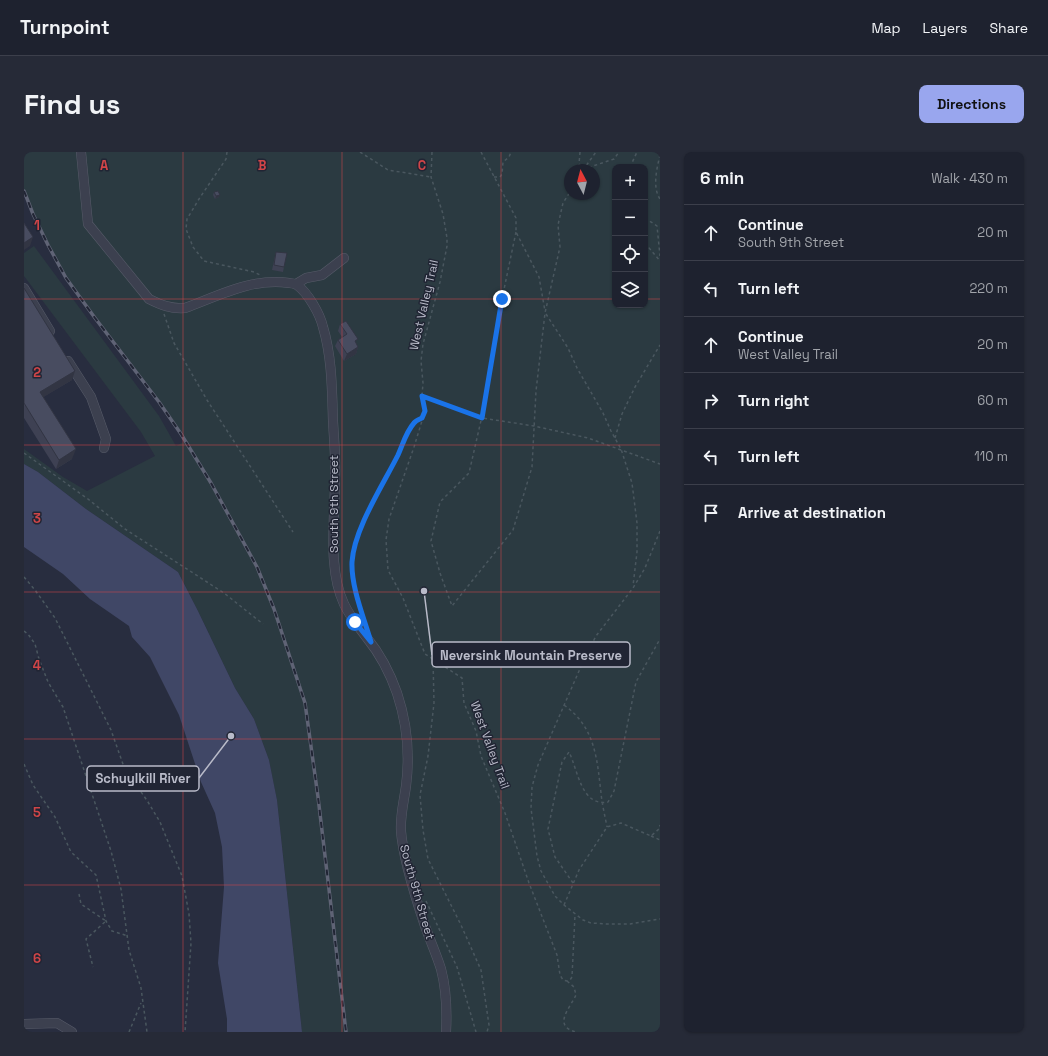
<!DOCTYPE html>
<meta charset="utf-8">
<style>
:root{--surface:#1e222f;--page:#262a37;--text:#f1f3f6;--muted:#a1a4aa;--line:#3c3f4b;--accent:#99a6ee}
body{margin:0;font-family:"Space Grotesk",sans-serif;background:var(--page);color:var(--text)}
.controls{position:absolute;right:12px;top:12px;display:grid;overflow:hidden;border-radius:8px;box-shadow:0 1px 3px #0004}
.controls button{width:36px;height:36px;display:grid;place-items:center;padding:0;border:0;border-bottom:1px solid var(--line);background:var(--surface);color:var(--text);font:20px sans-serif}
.compass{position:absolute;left:540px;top:12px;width:36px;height:36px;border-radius:50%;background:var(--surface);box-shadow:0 1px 3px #0004;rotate:353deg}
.stop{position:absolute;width:12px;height:12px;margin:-9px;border:3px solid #1a73e8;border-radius:50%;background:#fff}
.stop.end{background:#1a73e8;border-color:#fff;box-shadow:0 1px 4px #0008}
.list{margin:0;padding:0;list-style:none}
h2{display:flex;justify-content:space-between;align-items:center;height:52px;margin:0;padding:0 16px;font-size:17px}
h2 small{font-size:13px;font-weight:400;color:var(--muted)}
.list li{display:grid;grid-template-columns:26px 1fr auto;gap:12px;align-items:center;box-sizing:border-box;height:56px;padding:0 16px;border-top:1px solid var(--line)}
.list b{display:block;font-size:15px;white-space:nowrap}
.list p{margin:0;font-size:13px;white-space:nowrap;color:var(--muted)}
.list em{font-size:13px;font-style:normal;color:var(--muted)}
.icon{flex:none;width:22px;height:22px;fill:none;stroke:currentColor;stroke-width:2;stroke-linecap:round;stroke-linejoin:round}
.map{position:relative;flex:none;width:636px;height:880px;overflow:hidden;border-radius:8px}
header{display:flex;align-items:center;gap:24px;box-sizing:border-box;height:56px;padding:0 20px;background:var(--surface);border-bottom:1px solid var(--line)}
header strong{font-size:19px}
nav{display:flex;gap:22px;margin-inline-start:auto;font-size:14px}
.intro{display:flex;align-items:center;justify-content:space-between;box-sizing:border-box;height:96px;padding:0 24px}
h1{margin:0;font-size:28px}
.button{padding:10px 18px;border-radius:8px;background:var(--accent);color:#111;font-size:14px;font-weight:700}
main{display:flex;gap:24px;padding:0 24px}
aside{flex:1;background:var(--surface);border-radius:8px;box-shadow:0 1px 3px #0004}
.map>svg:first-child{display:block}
</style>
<header>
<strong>Turnpoint</strong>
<nav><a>Map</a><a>Layers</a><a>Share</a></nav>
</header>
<div class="intro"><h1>Find us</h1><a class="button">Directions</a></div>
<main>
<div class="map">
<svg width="636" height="880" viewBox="0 0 636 880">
<rect width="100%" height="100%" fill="#282d3f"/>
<path fill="#2b3a41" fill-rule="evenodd" d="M0 0H636V880H278L253 648 245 608 230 567 211 536 174 459 154 420 62 357 14 320 0 312V297L39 325 63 339 131 304 117 280 0 124V101L10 94 135 264 152 294 161 289 135 250 71 166 42 126 24 93 9 62 0 39ZM591 15H621V153H591ZM546 18H570V42H546Z"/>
<path fill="#404766" d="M0 312 14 320 62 357 154 420 174 459 211 536 230 567 245 608 253 648 278 880H203V867L194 811 200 735 198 695 191 661 177 630 155 563 126 505 108 485 105 474 66 447 39 422 0 395Z"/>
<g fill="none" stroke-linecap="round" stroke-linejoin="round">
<defs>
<path id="minor" d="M57 0 64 72 125 147C137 153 147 157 161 156 194 144 230 125 265 131 268 131 271 132 273 133 284 141 296 162 299 175 308 205 308 238 309 269 310 288 312 308 311 327 311 354 308 382 310 409 311 423 314 439 320 452 326 465 335 475 343 486 356 502 366 521 373 541 383 571 386 603 382 634 380 649 376 664 377 679 379 707 391 744 400 771 405 786 412 801 417 817 422 836 423 861 422 880
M272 132 282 126 298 123 320 106
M0 136 26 179
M44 209 67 245 82 287 80 296
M0 872 33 871 48 880"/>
</defs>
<use href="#minor" stroke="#575b69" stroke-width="10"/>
<path stroke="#4a575f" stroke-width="1.5" stroke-dasharray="3 3" stroke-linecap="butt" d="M203 0 202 7 175 47 163 67 162 77 169 95 180 109 230 120 236 123
M336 0 364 18 407 25
M408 0 407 25 419 62 423 86V94L416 130 399 192 397 209 399 231 398 244 401 259 390 295 365 367 362 388 364 418 379 446 401 502 438 526 440 551 452 579 457 604 481 661 505 731 533 803 536 823 539 828 543 829 546 828 548 825 551 763
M457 0 492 66V80L515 125 521 159
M556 0 555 12 560 17 590 7 595 0
M636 3C633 16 628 35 636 47
M606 15 613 0
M559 18 572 0
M470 25H476L478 22 479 10 485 5 487 0
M621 66 633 74 636 104
M492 80 478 147 461 251 445 321 416 350 407 389 416 421 428 454 489 378 508 315 512 239 521 161 536 95 534 73 539 51 546 40
M621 91 636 109
M140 162 150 191 183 248 269 380
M522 162 544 196 553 216 579 261 587 279 597 297 608 331 613 371V400L609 434
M398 244 458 266 510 274 564 286 636 312
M591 286 598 262 611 235 636 193
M0 301 64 347 101 377 200 441 239 472
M636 379 621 416 609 436 572 484 562 503 514 613 508 635 507 656 513 704 517 719 531 744 540 753 559 768 567 771 583 772H606L636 767
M0 425 11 438 31 466 87 578 100 615 124 650 136 670 158 724 165 762 167 791 161 880
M341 469C335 450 327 431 328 410 330 376 359 333 374 303 379 292 382 280 390 271 392 268 396 267 398 266
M0 479 4 482 11 492 15 507 24 530 39 555 87 699 97 737 105 798 117 836 123 880
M409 507 410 551 404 604 396 643 399 678 404 707 437 773 457 818 465 873 463 880
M540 553C571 575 573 606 577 641 578 652 581 664 583 675
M0 612 9 633 31 665 47 700 72 723 82 769 88 779 104 784
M627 684 636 688
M549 731 531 705 524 677 538 610 545 600C554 618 557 655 584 650L590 639 612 530 636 487
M55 742 57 752 82 769 62 787 69 815
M402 749 433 815 452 880
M540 753 555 718 583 675 597 671 627 684 635 677 636 673
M543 829 550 835 552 843C546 856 528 874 552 880
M105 880 117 851"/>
<use href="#minor" stroke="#3c404f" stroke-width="9"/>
<defs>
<path id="rail" d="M0 39 9 62 24 93 42 126 71 166 135 250 157 282 187 331 233 415 250 457 281 551 294 645 322 880"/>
</defs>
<use href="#rail" stroke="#5f6375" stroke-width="3.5"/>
<use href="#rail" stroke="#212534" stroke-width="2" stroke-dasharray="6" stroke-linecap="butt"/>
</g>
<path fill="#3e4153" d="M190 40 195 45 191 47 189 43Z
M252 100 260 115 259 120 248 118 251 104Z
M0 136 48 228 19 245 48 307 32 317 0 266Z
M316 172 332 191 334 195 332 202 320 209 311 194 314 188 318 185 314 179Z"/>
<path fill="#323543" d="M196 43 195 45 191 47 192 44Z
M9 85 6 94 0 98V91Z
M334 195 332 202 320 209 323 202Z
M51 219 48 228 13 249 16 240Z
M52 297 48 307 32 317 35 308Z"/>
<path fill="#484c60" stroke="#323543" d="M194 39 196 43 192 44 190 40Z
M0 71 9 85 0 91Z
M252 100 263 101 260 115 250 113Z
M0 136 51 219 16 240 52 297 35 308 0 251Z
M322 169 334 187 331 189 334 195 323 202 314 188 323 182 316 172Z"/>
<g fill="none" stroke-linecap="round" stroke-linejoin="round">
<path stroke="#1a73e8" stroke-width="5" d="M331 470 347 490C340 466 327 435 328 410 330 377 359 333 374 303 379 292 382 280 390 271 392 268 396 267 398 266L401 259 398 244 458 266 478 147"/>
</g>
<path fill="none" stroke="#d04548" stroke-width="1" stroke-opacity="0.55" d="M159 0V880M318 0V880M477 0V880M0 147H591M621 147H636M0 293H636M0 440H636M0 587H636M0 733H636"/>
<g text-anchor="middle" stroke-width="3" stroke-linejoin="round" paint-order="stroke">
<g font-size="12" fill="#b9bbc9" stroke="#212534">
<text transform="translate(400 153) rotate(-77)" y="4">West Valley Trail</text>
<text transform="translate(310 352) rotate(-90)" y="4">South 9th Street</text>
<text transform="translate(466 593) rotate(70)" y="4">West Valley Trail</text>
<text transform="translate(393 740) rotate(74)" y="4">South 9th Street</text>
</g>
</g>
<g font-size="13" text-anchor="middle" font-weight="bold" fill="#d04548" stroke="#212534" stroke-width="3" stroke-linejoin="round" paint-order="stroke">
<text x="80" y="18">A</text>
<text x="238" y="18">B</text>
<text x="398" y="18">C</text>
<text x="13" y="78">1</text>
<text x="13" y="225">2</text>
<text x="13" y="371">3</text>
<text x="13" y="518">4</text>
<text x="13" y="665">5</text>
<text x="13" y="811">6</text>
</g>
<path fill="none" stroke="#b9bbc9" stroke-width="1.5" d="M400 439L408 503M207 584L175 626"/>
<g fill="#b9bbc9" stroke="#212534" stroke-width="1.5">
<circle cx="400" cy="439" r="4"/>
<circle cx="207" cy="584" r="4"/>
</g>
<g fill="#212534" stroke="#b9bbc9" stroke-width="1.5">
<rect x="408" y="490" width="198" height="25" rx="4"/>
<rect x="63" y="614" width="112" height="25" rx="4"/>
</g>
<g font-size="13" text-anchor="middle" font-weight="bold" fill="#b9bbc9">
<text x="507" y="508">Neversink Mountain Preserve</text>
<text x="119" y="631">Schuylkill River</text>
</g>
</svg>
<div class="controls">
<button>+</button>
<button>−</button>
<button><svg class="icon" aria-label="locate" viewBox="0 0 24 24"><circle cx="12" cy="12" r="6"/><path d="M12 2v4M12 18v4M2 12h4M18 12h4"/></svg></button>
<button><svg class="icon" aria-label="layers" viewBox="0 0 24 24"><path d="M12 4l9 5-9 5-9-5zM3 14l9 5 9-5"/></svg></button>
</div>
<svg class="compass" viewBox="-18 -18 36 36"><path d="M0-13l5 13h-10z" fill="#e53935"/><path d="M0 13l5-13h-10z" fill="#a1a4aa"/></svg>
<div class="stop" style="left:331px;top:470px"></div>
<div class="stop end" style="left:478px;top:147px"></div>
</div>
<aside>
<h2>6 min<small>Walk · 430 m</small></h2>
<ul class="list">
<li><svg class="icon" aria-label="ahead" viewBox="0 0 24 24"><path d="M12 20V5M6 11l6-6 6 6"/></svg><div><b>Continue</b><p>South 9th Street</p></div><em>20 m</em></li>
<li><svg class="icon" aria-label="left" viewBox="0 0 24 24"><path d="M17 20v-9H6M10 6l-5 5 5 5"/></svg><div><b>Turn left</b></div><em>220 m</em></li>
<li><svg class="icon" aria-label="ahead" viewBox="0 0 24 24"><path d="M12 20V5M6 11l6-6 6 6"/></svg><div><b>Continue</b><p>West Valley Trail</p></div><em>20 m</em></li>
<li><svg class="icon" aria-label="right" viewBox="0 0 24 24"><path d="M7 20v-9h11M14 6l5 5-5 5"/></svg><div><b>Turn right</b></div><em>60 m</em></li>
<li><svg class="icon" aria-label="left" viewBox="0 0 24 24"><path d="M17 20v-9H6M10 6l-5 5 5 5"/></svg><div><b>Turn left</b></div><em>110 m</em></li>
<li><svg class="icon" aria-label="arrive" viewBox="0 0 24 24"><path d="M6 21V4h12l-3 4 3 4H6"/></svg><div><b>Arrive at destination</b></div></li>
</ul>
</aside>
</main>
